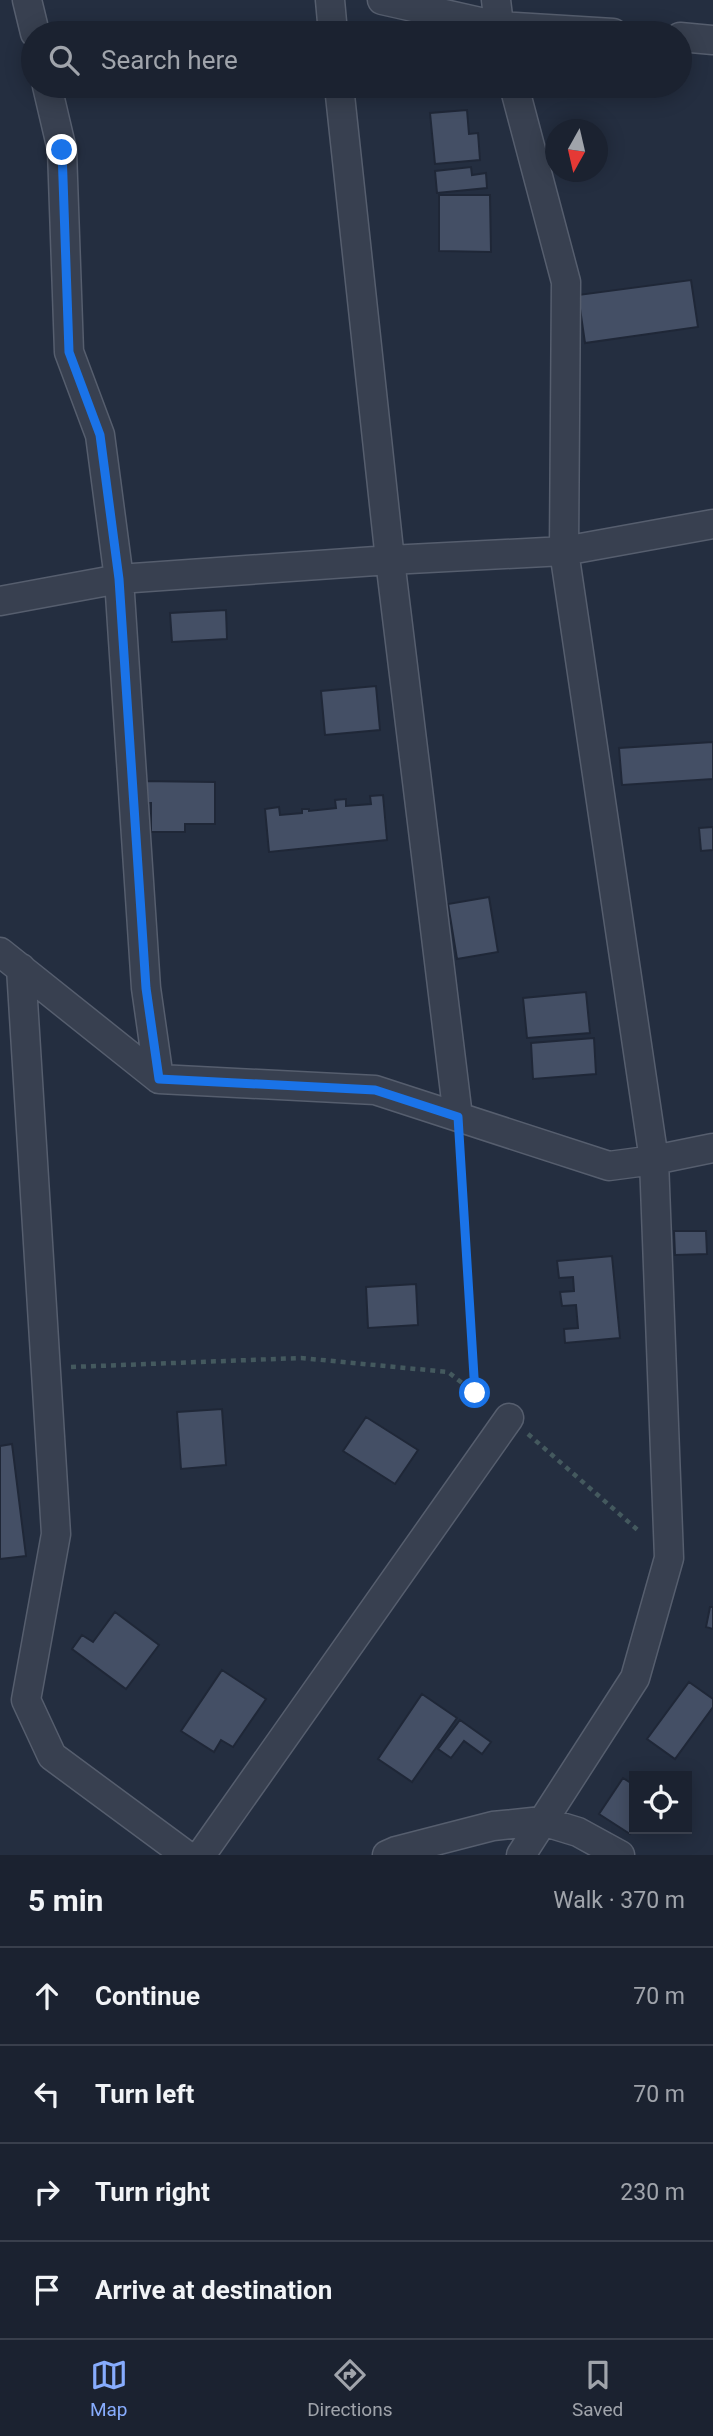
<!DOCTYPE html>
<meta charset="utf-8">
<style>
:root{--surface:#1b2230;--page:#242a38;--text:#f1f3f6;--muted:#a0a4ab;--line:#393f4c;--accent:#87acfd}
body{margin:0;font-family:Roboto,sans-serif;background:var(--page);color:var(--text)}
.controls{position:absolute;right:21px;bottom:21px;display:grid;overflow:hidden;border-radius:0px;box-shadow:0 4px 18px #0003}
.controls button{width:63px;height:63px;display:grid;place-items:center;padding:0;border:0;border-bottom:2px solid var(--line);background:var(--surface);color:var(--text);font:35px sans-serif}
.compass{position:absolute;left:545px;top:119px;width:63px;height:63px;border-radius:50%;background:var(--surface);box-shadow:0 4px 18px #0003;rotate:188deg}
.stop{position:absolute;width:21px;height:21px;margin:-16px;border:5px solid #1a73e8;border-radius:50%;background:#fff}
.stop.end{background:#1a73e8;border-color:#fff;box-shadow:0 2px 7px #0008}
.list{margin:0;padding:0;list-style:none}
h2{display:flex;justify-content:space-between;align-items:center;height:91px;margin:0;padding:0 28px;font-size:30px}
h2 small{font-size:23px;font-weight:400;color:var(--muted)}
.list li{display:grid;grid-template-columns:46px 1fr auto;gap:21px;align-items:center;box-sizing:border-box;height:98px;padding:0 28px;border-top:2px solid var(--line)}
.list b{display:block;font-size:26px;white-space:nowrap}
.list em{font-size:23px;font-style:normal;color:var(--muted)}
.icon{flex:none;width:38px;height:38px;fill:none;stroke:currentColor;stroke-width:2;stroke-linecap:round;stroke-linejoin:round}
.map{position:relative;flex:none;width:713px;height:1855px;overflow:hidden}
.search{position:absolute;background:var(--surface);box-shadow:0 4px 18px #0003;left:21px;right:21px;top:21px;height:77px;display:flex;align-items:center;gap:18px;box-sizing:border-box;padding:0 24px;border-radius:38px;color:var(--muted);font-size:26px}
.sheet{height:483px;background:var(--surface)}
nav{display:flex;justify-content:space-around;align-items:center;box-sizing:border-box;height:98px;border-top:2px solid var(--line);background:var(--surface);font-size:19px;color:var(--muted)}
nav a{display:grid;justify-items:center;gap:4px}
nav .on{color:var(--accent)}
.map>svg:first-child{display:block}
</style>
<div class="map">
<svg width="713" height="1855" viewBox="0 0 713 1855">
<rect width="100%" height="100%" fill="#242e40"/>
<path fill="#444f65" stroke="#1f2737" stroke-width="2" d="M467 110 469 134 478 133 480 160 435 164 430 113Z
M471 167 472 175 486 173 487 188 437 193 435 171Z
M439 195H490L491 252 439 251Z
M691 280 698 327 585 343 578 295Z
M226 610 227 639 172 642 170 613Z
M376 686 380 730 325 735 321 691Z
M713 742V779L622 785 619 748Z
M140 781 215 782V824H185V832H151V803H140Z
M383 795 387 840 269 852 265 809 279 807 280 815 302 813V809H309V811L336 808 335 800 346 799V806L371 804 370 796Z
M713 827V850L701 851 699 828Z
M489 897 498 952 457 959 448 904Z
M586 992 590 1033 527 1038 523 998Z
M594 1038 596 1074 533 1079 531 1043Z
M674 1231H706L707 1254 675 1255Z
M612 1256 620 1338 565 1343 564 1329 578 1328 576 1305 562 1306 560 1292 574 1291 573 1277 559 1278 557 1261Z
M416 1284 418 1325 368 1328 366 1287Z
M222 1409 226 1465 181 1469 177 1412Z
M366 1417 418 1450 395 1484 343 1451Z
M12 1444 26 1556 0 1559V1446Z
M710 1607H713V1629L706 1627Z
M115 1612 159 1645 126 1689 72 1649 82 1635 93 1642Z
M222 1670 266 1699 233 1747 221 1740 214 1752 181 1731Z
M689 1682 713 1699V1707L675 1759 647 1739Z
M422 1694 457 1718 412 1782 378 1759Z
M460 1720 491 1742 482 1754 464 1741 451 1758 438 1749Z
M623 1778 634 1785V1828L630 1834 599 1814Z"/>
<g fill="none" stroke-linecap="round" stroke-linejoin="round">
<defs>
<path id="minor" d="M27 0 35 33
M330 0 333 33
M382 0 498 26 613 33
M496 0 500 33
M680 37 713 40
M47 86 62 150 69 352 100 435 119 579 146 988 159 1079
M339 86 390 560 458 1117
M514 86 566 282 564 551 654 1160 669 1558 635 1678 521 1855
M0 601 119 579 390 560 564 551 713 524
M0 952 159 1079 375 1090 609 1166 654 1160 713 1148
M21 968 56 1534 26 1700 52 1756 186 1855
M201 1855 509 1418
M387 1855 396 1851 493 1826 542 1821 578 1832 620 1855"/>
</defs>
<use href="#minor" stroke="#565e6e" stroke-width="31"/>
<path stroke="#44595e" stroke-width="4.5" stroke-dasharray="5 5" stroke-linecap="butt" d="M460 1145 475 1392
M71 1367 301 1358 448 1372 488 1403
M528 1434 640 1532"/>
<use href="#minor" stroke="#384050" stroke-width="28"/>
</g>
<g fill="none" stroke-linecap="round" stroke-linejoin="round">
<path stroke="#1a73e8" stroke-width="9" d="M62 150 69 352 100 435 119 579 146 988 159 1079 375 1090 458 1117 475 1393"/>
</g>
</svg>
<div class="controls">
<button><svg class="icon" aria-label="locate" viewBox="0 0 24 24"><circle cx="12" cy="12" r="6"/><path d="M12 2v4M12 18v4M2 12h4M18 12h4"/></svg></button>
</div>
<svg class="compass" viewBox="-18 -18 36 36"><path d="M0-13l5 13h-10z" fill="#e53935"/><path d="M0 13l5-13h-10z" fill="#a0a4ab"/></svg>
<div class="stop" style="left:475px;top:1393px"></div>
<div class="stop end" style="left:62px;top:150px"></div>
<div class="search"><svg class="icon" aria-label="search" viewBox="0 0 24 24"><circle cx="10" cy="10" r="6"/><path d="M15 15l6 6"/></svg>Search here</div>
</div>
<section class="sheet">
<h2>5 min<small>Walk · 370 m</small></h2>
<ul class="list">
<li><svg class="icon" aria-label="ahead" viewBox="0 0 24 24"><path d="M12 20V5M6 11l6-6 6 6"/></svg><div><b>Continue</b></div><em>70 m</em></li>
<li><svg class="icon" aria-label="left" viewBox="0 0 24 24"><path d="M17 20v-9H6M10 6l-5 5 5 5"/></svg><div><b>Turn left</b></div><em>70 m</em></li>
<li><svg class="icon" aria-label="right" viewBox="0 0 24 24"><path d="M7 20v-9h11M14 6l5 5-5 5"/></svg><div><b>Turn right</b></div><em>230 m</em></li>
<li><svg class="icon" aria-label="arrive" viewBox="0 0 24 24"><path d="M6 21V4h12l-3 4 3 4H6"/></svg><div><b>Arrive at destination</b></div></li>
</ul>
</section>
<nav>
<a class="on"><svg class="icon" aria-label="map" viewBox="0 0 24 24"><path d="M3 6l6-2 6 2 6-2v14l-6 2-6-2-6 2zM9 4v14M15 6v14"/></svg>Map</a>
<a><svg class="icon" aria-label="directions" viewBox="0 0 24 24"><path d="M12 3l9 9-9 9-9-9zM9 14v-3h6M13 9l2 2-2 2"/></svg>Directions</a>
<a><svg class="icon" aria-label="saved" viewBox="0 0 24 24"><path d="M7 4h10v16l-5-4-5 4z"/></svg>Saved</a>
</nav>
